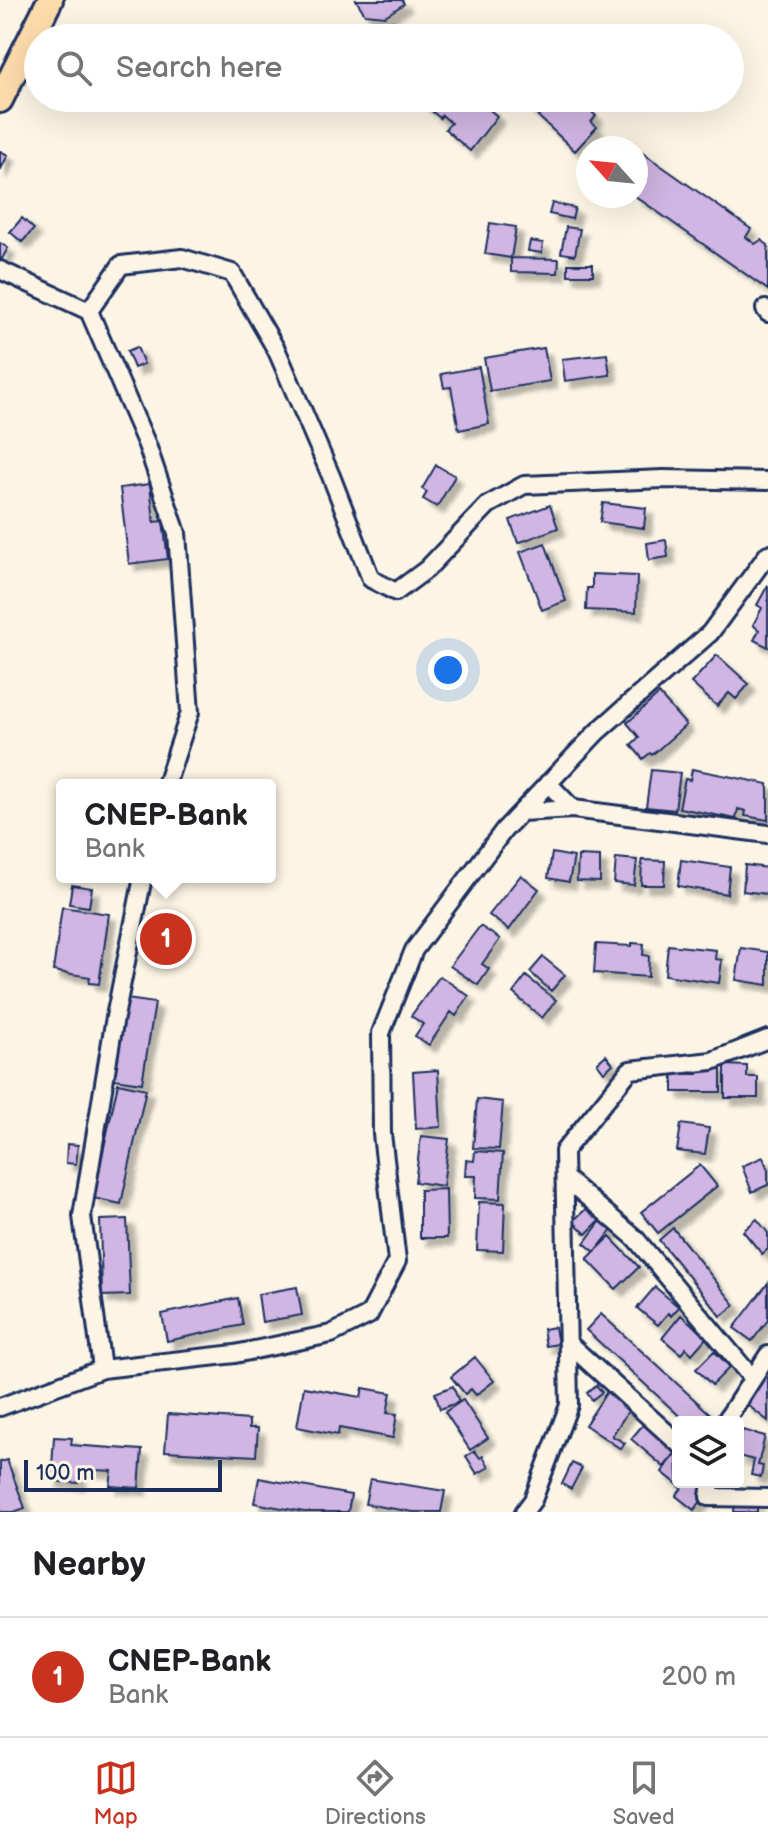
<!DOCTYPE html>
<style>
:root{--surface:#fff;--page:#f6f6f6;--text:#202124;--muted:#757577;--line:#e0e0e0;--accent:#c8321e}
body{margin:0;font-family:"Balsamiq Sans",sans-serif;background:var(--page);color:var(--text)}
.controls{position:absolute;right:24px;bottom:24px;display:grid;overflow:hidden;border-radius:8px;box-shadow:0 8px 32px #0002}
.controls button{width:72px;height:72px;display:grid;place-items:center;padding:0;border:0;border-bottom:2px solid var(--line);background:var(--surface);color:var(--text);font:40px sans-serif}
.compass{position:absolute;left:576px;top:136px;width:72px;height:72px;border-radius:50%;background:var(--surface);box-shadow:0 8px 32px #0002;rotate:297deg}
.scale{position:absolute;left:24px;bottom:20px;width:198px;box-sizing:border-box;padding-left:8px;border:4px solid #1b2f5e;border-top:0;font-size:22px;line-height:28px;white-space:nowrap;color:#1b2f5e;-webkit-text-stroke:6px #fcf5e5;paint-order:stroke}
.you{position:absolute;left:448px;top:670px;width:28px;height:28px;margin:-20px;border:6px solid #fff;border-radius:50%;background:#1a73e8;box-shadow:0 0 0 12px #1a73e833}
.badge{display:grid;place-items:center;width:52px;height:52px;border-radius:50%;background:var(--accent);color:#fff;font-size:26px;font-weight:700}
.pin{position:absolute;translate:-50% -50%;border:4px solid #fff;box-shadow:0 2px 8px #0006}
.popup{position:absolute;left:56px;top:779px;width:220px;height:104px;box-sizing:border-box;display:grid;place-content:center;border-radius:8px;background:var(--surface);filter:drop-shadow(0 2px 6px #0005);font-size:26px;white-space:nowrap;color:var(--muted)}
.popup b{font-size:30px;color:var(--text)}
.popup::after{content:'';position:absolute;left:50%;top:100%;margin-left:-16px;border:16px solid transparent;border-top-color:var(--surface)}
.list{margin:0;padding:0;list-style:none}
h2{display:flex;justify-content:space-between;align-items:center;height:104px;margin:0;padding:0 32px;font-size:34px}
h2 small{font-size:26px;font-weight:400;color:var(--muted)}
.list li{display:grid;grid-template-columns:52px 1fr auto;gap:24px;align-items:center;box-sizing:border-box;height:120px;padding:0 32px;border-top:2px solid var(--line)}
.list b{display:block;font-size:30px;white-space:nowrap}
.list p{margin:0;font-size:26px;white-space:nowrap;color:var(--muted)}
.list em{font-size:26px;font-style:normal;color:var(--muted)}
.icon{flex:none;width:44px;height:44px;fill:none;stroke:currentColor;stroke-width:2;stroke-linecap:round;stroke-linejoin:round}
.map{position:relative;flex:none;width:768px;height:1512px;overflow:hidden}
.search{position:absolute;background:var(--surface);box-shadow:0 8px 32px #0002;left:24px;right:24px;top:24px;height:88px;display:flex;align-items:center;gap:20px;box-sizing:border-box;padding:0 28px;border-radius:44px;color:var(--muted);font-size:30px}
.sheet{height:224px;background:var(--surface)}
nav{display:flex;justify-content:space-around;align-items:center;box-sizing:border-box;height:112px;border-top:2px solid var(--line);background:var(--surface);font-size:22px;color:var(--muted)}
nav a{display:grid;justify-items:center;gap:4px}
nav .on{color:var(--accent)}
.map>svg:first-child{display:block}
</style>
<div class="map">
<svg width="768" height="1512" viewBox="0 0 768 1512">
<defs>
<filter id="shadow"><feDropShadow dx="7" dy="7" stdDeviation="2" flood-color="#0004"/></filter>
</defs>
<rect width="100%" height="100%" fill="#fcf5e5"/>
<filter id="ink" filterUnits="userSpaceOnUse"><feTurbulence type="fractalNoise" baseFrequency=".0125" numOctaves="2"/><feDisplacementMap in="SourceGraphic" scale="16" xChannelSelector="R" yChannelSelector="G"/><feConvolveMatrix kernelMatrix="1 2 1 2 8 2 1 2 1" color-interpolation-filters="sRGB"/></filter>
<g filter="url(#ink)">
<path fill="#d1b5e3" stroke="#1b2f5e" stroke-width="2" filter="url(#shadow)" d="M356 0H402L404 4 385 16 365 14Z
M393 21 400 27 397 30 406 38H379Z
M416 98H476L497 116 470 151 445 129 451 123 442 115 440 118Z
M525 98H563L570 106 577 98 596 116 591 122 597 127 575 151 522 101Z
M623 139 751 229 746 237 755 244 761 240 768 245V290L635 196 636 148H612Z
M0 151 8 155 0 171Z
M552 203 575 208 572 219 549 214Z
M22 218 34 229 22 242 10 232Z
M490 223 516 227 511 258 485 254Z
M566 227 580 229 575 255 561 253Z
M530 241 543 243 542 253 528 251Z
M0 243 8 248 2 259H0Z
M511 258 559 259 558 273 511 272Z
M568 264H593V275H568Z
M137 347 144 364 134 368 127 351Z
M544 348 550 381 490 391 484 358Z
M607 354 610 375 565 381 562 359Z
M479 367 489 424 459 430 451 387 444 388 441 374Z
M436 465 455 476 437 507 423 499 427 492 422 489Z
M150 484 154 522 163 521 168 559 129 564 120 488Z
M603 503 646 508 644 528 600 522Z
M550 505 558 528 518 543 510 520Z
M666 540 668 557 649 560 647 543Z
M545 543 566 601 542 610 520 552Z
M592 574 637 576 636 612 586 610 587 588H592Z
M768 585V647L754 640 759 630 753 625 762 608 757 605Z
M717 655 749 684 736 699 729 693 717 706 691 683Z
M659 694 686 725 652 755 650 753 643 759 631 745 639 737 627 723Z
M692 769 768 784V820L745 816 746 811 738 809 736 819 679 808 685 779 690 780Z
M651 770 680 773 675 810 646 807Z
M552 853 574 857 569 882 548 878Z
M578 856 600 857V882L577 881Z
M616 858 637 860 634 885 614 883Z
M642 860 665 861 664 885H641Z
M681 860 730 867 727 894 678 886Z
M745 865 768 868V894L743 891Z
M521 875 539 889 509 930 489 915Z
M72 885 92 888 89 907 69 904Z
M62 907 109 914 99 984 89 983 90 977 53 971Z
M480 926 500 939 482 964 489 969 478 985 450 966Z
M632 943 644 944 643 955 649 956 648 977 594 973 596 944 632 946Z
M668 945 716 950 715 959 722 960 719 983 665 975Z
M741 948 768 952V985L736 980Z
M543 957 565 975 551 991 530 972Z
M440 976 469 996 456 1016 451 1012 429 1045 415 1036 423 1024 411 1016Z
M526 976 556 1000 542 1018 513 993Z
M127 999 155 1003 142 1083 114 1079Z
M606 1055 613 1064 604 1072 597 1063Z
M725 1065 747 1066V1077H758V1098H725Z
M698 1066H721V1092H673V1074H698Z
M438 1070 441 1127 416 1129 413 1072Z
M118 1083 146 1089 121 1204 93 1198Z
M477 1099 503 1102 499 1149 473 1148Z
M681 1124 709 1128 705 1154 677 1151Z
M421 1136 449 1139 443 1186 415 1182Z
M67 1144 78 1145 76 1164 66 1163Z
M475 1151 503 1153 500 1199 475 1198 476 1176H465L466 1160 474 1161Z
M763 1157 768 1170V1185L752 1192 742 1166Z
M700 1165 717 1186 658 1233 641 1212Z
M446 1189 447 1238H420V1190Z
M479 1202 505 1203 503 1251 477 1250Z
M588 1207 600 1220 586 1234 573 1221Z
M127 1219 130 1295 102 1296 100 1220Z
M757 1219 768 1233V1249L762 1254 743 1231Z
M601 1221 612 1230 595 1252 584 1243Z
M673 1228 735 1305 721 1316 659 1240Z
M610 1237 639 1267 616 1289 587 1259Z
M768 1283V1320L752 1341 734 1328Z
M297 1287 302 1315 262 1322 258 1294Z
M655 1287 679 1307 671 1316 668 1313 658 1325 637 1308Z
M238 1298 243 1325 167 1341 162 1314Z
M601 1314 719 1422H686L586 1330Z
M681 1315 707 1337 692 1354 686 1348 681 1354 662 1338Z
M555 1327 558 1344 546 1346 543 1329Z
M714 1351 730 1367 712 1385 696 1369Z
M475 1357 494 1381 476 1395 471 1389 465 1394 451 1377Z
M766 1376 768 1378V1421L745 1403Z
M596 1385 602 1392 592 1400 587 1393Z
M453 1386 459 1402 440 1409 435 1393Z
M304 1387 361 1397 363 1388 391 1393 387 1413 397 1414 393 1438 339 1428 338 1435 297 1427Z
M608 1390 632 1405 612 1436 625 1443 621 1449 585 1425Z
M463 1400 488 1438 470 1450 445 1412Z
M168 1414 249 1420V1428H258L256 1456 165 1451Z
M646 1421 678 1450 664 1467 631 1439Z
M742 1430 765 1436 758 1465 763 1466 761 1477 751 1475 754 1460 738 1456Z
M54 1437 72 1438 71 1445 142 1450 139 1488 110 1486 112 1471 79 1469 78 1483 51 1481Z
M475 1451 480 1458 483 1456 489 1467 477 1474 466 1456Z
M677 1452 678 1482H697L709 1491 694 1510 676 1496 682 1488 662 1472Z
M7 1460 25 1508 14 1512H2L0 1507V1462Z
M572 1463 582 1468 571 1489 562 1484Z
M259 1478 351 1495 348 1512H304L254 1503Z
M370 1479 445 1491 441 1512H413L365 1504Z
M735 1503 757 1504V1512H734Z"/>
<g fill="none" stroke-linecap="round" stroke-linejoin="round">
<defs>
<path id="minor" d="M0 270 89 311 147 445 177 533 190 712 166 785
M765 309 768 313
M89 311 121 265 182 258 232 273 277 351 331 476 371 579 396 592 427 569 488 505 524 485 663 479 768 481
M573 809 768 834
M521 812 573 809 548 783
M565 1178 635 1238 752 1378
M568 1343 678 1443
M102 1369 235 1354 331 1334 369 1315 397 1261 382 1134 381 1033 414 950 504 830 597 732 710 633 768 554
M0 1407 102 1369 82 1216 115 1017 143 877
M725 1422 768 1355
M711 1482 709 1497 768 1498
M524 1512 533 1500 569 1405 564 1151 630 1070 712 1061 768 1039"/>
<path id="primary" d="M0 100 50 0"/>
</defs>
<use href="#minor" stroke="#1b2f5e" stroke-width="22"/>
<use href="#primary" stroke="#1b2f5e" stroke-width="30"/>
<use href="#minor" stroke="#fcf5e5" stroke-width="16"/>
<use href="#primary" stroke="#fddcac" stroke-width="24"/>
</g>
</g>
</svg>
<div class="controls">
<button><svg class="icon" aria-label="layers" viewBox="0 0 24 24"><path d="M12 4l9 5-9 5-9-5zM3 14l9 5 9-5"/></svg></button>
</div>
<svg class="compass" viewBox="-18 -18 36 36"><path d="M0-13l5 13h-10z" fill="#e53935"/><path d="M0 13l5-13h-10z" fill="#757577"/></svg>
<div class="scale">100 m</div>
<div class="you"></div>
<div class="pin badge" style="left:166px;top:939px">1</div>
<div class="popup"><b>CNEP-Bank</b>Bank</div>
<div class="search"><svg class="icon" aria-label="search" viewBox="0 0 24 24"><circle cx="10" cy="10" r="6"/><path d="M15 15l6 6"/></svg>Search here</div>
</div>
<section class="sheet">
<h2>Nearby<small></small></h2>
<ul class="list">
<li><span class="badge">1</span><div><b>CNEP-Bank</b><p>Bank</p></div><em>200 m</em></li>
</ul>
</section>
<nav>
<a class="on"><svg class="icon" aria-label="map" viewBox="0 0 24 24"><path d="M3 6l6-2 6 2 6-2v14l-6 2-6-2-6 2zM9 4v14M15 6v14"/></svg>Map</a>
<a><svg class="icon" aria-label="directions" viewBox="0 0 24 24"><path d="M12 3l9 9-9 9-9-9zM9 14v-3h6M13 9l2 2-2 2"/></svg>Directions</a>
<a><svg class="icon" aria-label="saved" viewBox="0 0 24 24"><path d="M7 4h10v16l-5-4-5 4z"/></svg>Saved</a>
</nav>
